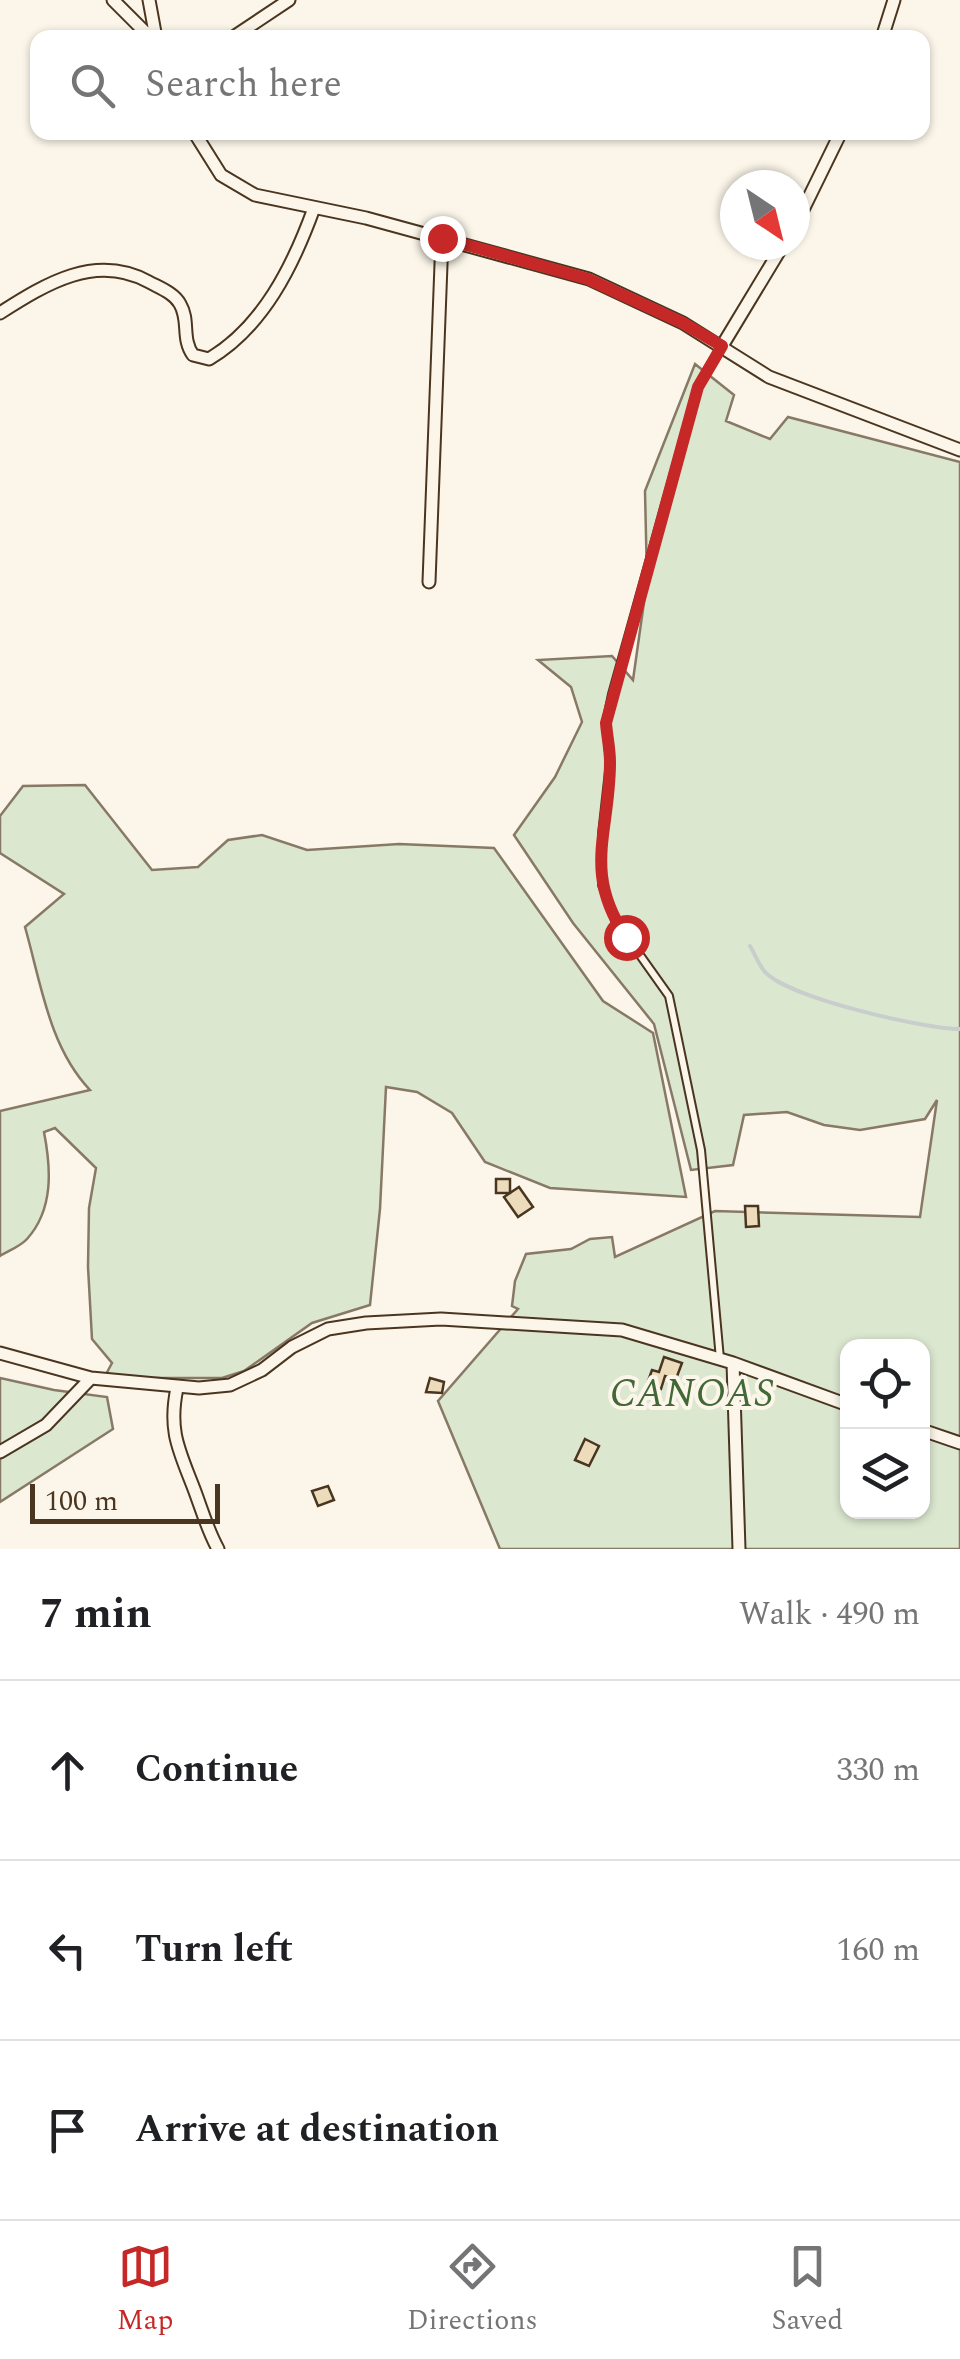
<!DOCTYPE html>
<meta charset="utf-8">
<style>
:root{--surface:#fff;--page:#f2f2f2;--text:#202124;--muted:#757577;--line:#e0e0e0;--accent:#c62828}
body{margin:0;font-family:Spectral,serif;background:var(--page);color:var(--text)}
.controls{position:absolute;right:30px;bottom:30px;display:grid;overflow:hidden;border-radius:20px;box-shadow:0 2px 8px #0004}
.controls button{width:90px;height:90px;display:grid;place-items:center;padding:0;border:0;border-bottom:2px solid var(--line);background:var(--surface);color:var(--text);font:50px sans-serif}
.compass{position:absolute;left:720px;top:170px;width:90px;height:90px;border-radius:50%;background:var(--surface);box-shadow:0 2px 8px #0004;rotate:145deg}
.scale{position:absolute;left:30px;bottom:25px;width:190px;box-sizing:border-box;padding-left:10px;border:5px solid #4a3520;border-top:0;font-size:28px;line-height:35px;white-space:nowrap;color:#4a3520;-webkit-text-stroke:8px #fbf6e9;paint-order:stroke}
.stop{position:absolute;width:30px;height:30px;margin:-22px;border:8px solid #c62828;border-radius:50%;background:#fff}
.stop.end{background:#c62828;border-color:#fff;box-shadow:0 2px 10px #0008}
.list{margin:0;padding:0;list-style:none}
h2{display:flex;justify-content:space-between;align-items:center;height:130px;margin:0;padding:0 40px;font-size:42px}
h2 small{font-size:32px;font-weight:400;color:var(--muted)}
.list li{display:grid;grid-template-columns:65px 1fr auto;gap:30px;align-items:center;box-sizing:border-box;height:180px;padding:0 40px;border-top:2px solid var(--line)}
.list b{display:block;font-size:38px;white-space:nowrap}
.list em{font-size:32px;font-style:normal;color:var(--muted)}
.icon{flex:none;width:55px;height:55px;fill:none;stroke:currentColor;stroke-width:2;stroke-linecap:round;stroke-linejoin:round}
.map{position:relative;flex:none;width:960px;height:1549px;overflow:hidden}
.search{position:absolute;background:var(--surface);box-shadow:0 2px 8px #0004;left:30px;right:30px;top:30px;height:110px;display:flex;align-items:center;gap:25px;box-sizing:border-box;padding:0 35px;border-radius:20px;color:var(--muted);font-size:38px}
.sheet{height:670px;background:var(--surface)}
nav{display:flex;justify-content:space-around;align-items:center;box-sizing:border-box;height:140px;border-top:2px solid var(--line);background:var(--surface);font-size:28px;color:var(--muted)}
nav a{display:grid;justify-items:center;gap:5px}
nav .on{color:var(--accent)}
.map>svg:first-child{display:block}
</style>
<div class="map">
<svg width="960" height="1549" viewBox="0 0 960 1549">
<rect width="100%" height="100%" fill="#fbf6e9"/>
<path fill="#dce7d0" stroke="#887966" stroke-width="2.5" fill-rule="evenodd" d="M695 364 734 395 726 421 770 439 788 417 960 462V1549H500L438 1401 518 1309 512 1306 515 1281 526 1254 571 1249 590 1239 612 1237 615 1257 715 1211 920 1217 937 1100 925 1119 860 1130 824 1125 787 1112 744 1115 733 1165 691 1170 654 1024 573 923 514 835 555 777 582 722 571 687 538 660 612 656 633 680 647 581 645 491ZM848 1346H922V1512H848Z
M85 785 152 870 198 867 228 840 262 835 307 850 399 844 494 848 603 1001 653 1033 686 1197 550 1188 485 1162 452 1113 417 1092 386 1087 380 1209 370 1305 312 1323 244 1371 222 1378H104L112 1363 92 1339 88 1267 89 1208 96 1168 55 1128 44 1132C51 1168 54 1209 27 1239 21 1246 8 1251 0 1256V1111L90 1090C49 1047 41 983 25 927L64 894 0 853V816L23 786Z
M0 1378 54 1390 107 1397 113 1429 0 1502Z"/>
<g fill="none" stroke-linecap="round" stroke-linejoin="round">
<path stroke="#c9cecd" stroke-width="4" d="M750 946C755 954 759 966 766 973 791 998 923 1029 960 1029"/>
</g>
<path fill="#ecdcbc" stroke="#4a3520" stroke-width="2.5" d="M496 1179H510V1193H496Z
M519 1187 533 1207 518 1217 504 1197Z
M745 1206H758L759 1226 746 1227Z
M664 1357 682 1363 676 1379 665 1376 661 1389 647 1384 652 1370 659 1372Z
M430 1378 444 1382 442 1393 426 1392Z
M585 1439 599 1446 589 1466 575 1460Z
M328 1486 334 1500 318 1506 312 1491Z"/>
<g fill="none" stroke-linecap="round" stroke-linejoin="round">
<defs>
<path id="lane" d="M720 1359 701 1150 669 996 615 920 602 885V834L610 762 606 723 612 694 698 387 722 347"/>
<path id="street" d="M113 0 151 38
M149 0 156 38
M232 38 289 0
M882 38 894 0
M194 132 221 175 255 195 366 218 589 279 683 323 769 377 960 450
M795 226 841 132
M0 313C47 283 96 253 149 282 160 288 174 293 180 304 190 321 181 338 193 355L209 359C263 327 293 266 314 208
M722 346 783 245
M429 582 442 238
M0 1353 91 1378 199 1388 230 1385 262 1370 292 1347 328 1329 366 1323 441 1319 622 1330 733 1363 848 1405
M733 1363 739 1549
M177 1388C168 1431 179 1450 194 1489 202 1510 207 1529 218 1549
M922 1430 960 1443
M0 1452 46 1425 91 1378"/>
</defs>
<use href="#lane" stroke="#4a3520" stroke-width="10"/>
<use href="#street" stroke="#4a3520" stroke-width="15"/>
<use href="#lane" stroke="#fbf6e9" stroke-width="6"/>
<use href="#street" stroke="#fbf6e9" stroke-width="11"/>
</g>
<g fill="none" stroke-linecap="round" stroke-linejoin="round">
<path stroke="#c62828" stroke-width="12" d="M442 238 588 279 683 323 722 346 698 387 606 723C607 736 610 749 610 762 610 833 582 871 626 937"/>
</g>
<g text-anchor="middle" stroke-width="8" stroke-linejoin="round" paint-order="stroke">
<g font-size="40" font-style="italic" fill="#436837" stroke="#fbf6e9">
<text x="692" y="1406">CANOAS</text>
</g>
</g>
</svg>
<div class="controls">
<button><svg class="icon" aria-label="locate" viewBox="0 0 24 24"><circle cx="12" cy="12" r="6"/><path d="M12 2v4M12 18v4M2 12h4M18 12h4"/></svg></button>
<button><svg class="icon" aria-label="layers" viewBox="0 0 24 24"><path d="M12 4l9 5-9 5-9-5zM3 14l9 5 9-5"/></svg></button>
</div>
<svg class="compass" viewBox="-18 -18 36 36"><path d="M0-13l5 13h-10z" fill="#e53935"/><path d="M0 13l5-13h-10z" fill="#757577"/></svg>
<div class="scale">100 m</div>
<div class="stop" style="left:626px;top:937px"></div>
<div class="stop end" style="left:442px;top:238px"></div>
<div class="search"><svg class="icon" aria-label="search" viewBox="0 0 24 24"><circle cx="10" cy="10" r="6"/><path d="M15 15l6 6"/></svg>Search here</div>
</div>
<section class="sheet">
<h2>7 min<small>Walk · 490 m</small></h2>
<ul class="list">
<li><svg class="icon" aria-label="ahead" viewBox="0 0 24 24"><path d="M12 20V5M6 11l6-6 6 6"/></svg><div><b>Continue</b></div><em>330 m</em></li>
<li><svg class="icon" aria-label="left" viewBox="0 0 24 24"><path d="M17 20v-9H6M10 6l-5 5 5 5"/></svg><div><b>Turn left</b></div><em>160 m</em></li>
<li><svg class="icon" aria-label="arrive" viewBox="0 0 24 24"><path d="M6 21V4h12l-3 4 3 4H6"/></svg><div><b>Arrive at destination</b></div></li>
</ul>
</section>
<nav>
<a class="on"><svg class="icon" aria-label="map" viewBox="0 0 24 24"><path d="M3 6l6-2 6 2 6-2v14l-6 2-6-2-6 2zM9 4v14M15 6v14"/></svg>Map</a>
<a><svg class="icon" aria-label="directions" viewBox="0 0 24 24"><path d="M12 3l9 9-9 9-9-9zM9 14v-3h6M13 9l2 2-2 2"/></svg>Directions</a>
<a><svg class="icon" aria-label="saved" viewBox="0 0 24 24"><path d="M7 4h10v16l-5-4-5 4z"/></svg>Saved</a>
</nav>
